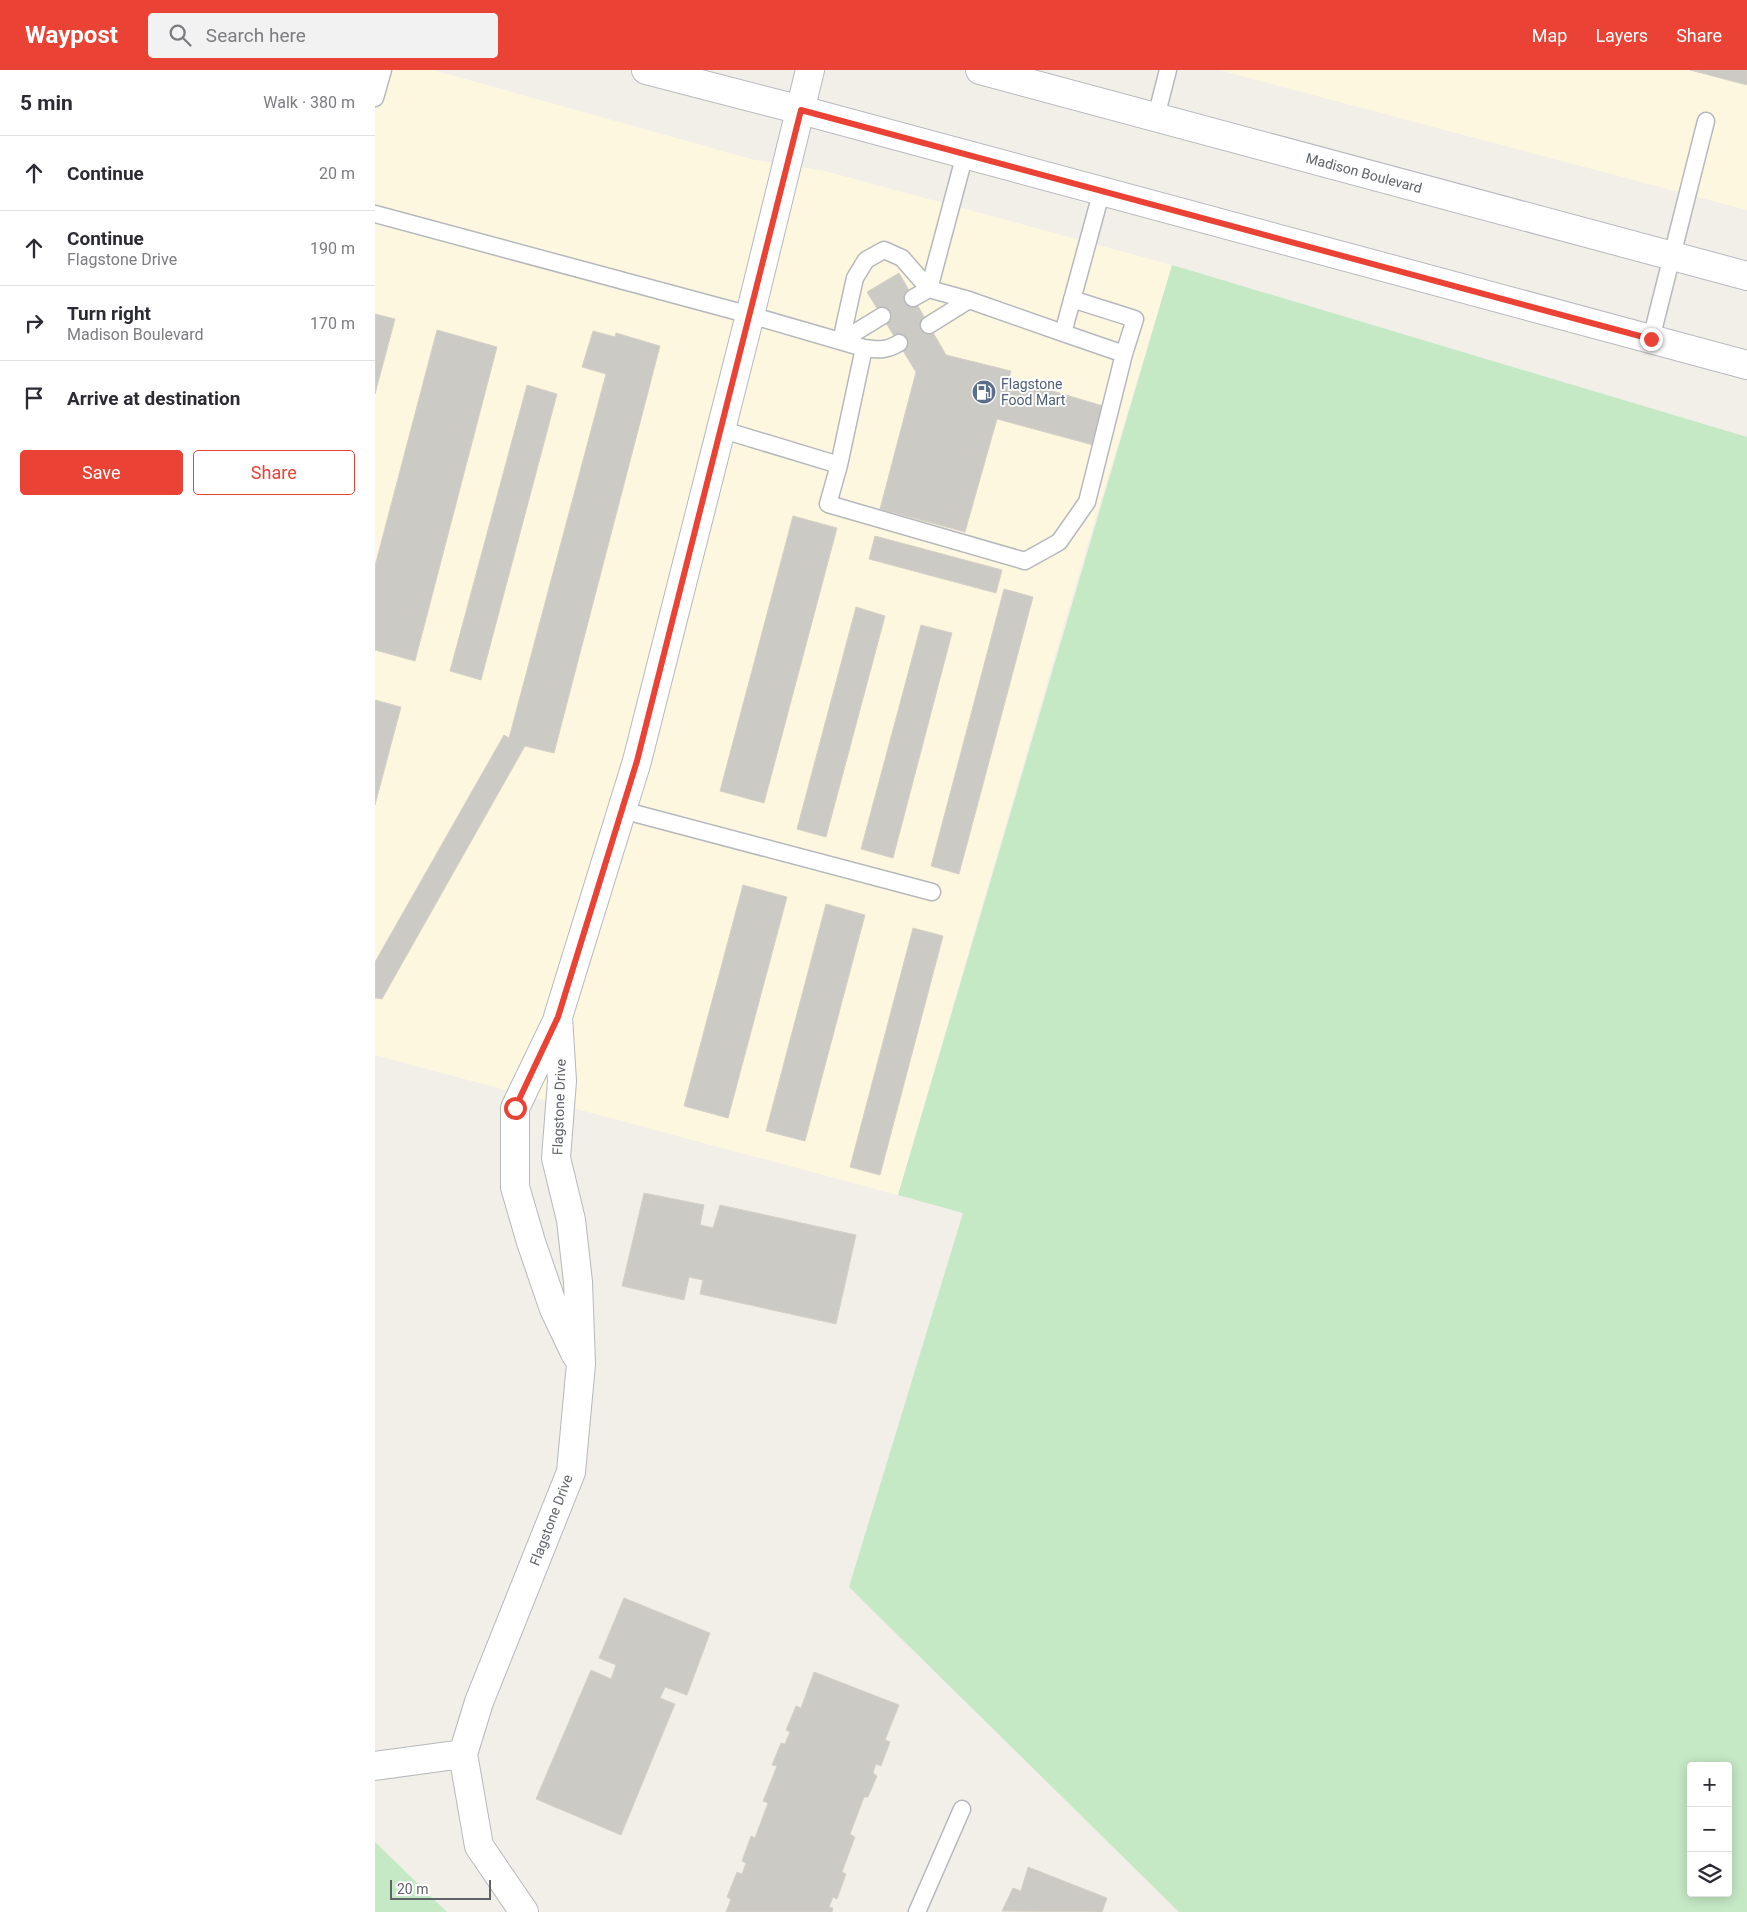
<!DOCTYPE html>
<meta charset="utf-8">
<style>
:root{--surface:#fff;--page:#f2f2f3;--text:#2b2b33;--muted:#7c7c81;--line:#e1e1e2;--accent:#ea4335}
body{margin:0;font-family:Roboto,sans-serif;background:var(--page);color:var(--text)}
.controls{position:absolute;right:15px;bottom:15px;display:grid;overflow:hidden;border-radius:5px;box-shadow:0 2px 12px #0003}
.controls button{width:45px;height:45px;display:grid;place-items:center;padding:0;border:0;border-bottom:1px solid var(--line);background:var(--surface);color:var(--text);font:25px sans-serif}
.scale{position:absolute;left:15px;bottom:12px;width:101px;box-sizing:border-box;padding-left:5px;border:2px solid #5f6368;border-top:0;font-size:14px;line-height:18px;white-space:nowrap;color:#5f6368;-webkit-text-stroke:4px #fff;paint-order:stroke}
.stop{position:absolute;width:15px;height:15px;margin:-11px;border:4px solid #ea4335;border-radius:50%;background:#fff}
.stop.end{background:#ea4335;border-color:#fff;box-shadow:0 1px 5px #0008}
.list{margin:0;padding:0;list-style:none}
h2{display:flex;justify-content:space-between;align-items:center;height:65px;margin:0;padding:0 20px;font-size:21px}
h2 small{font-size:16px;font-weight:400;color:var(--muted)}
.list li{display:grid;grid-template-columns:32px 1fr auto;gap:15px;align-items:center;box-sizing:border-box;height:75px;padding:0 20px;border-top:1px solid var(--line)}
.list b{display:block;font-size:19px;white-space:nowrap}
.list p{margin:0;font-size:16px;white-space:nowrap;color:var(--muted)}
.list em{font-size:16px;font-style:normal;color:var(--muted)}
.actions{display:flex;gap:10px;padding:15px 20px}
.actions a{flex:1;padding:11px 0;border:1px solid var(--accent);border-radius:5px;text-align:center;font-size:18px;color:var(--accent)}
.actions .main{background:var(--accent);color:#fff}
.icon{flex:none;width:28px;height:28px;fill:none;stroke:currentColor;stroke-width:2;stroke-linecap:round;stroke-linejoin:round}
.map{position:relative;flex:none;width:1372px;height:1842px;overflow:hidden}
header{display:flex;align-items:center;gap:30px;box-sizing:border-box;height:70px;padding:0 25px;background:var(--accent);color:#fff}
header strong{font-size:24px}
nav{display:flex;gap:28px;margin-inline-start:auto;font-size:18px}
.search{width:350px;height:45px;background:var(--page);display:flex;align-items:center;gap:12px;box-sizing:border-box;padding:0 18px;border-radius:5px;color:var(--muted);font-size:19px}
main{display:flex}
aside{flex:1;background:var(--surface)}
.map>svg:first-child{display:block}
</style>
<header>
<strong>Waypost</strong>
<div class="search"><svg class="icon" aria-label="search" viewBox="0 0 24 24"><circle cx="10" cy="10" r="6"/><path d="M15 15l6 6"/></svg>Search here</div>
<nav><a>Map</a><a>Layers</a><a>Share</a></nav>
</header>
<main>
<aside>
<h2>5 min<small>Walk · 380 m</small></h2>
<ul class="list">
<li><svg class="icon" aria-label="ahead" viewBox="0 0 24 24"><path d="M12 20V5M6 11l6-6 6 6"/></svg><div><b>Continue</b></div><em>20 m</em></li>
<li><svg class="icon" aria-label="ahead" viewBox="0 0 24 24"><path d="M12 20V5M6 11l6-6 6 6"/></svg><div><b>Continue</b><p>Flagstone Drive</p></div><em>190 m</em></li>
<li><svg class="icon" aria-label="right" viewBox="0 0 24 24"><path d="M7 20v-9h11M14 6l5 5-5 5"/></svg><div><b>Turn right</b><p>Madison Boulevard</p></div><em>170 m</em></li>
<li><svg class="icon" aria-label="arrive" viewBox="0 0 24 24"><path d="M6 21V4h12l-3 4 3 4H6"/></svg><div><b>Arrive at destination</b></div></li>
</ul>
<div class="actions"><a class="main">Save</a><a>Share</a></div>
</aside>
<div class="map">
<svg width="1372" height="1842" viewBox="0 0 1372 1842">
<rect width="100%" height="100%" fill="#f1efe8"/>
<path fill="#fef7e0" d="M0 0H58L380 90 450 101 797 195 701 513 523 1125 0 985Z
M845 0H1372V140L859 4Z"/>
<path fill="#c5e8c5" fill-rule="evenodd" d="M797 195 1372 367V1842H804L474 1517 588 1143 523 1125ZM1316 1696H1353V1823H1316Z
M0 1772 72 1842H0Z"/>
<path fill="#cccac5" stroke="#d6d1c6" d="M1315 0H1372V15Z
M524 203 571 285 636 301 634 308 728 336 718 375 622 349 590 462 505 439 541 302 492 222Z
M0 244 20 249 0 324Z
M62 260 122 277 40 591 0 580V496Z
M218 261 240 267 241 263 285 276 179 683 150 676 7 929 0 928V892L129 665 134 668 231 304 207 297Z
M152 315 182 324 106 610 75 601Z
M418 446 462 458 389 733 345 721Z
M500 466 627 500 621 523 494 489Z
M629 519 658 527 584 804 556 796Z
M481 537 510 546 451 767 422 759Z
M546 555 577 563 518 788 486 779Z
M0 630 26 637 0 735Z
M368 815 412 827 353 1048 309 1036Z
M451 834 490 845 430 1071 391 1061Z
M538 858 568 866 505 1105 475 1097Z
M269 1123 329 1135 325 1155 338 1158 345 1135 481 1165 461 1254 325 1224 328 1210 314 1207 309 1230 247 1216Z
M249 1528 335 1563 312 1625 290 1617 285 1628 300 1634 246 1765 161 1729 216 1600 236 1609 241 1595 224 1588Z
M439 1602 524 1635 510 1670 515 1672 506 1696 501 1694 498 1703 502 1706 493 1727H489L475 1764 480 1767 467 1802 471 1804 462 1829 458 1827 454 1837 458 1838 457 1842H351L356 1829 352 1827 362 1802 367 1804 371 1793 367 1791 376 1766 380 1768 393 1733 388 1731 402 1696 397 1695 406 1673 410 1674 415 1662 411 1660 421 1636 426 1638Z
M653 1797 732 1828 727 1842 627 1841 638 1818 646 1821Z"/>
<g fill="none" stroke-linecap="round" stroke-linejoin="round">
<defs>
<path id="lane" d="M0 28 8 0
M781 47 793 0
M590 84 554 219 594 230 688 263
M0 144 375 245 489 278 464 395
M697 229 760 249 749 284
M554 255 594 230
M1276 269 1331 51
M466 271 480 208 491 190 509 180 527 188 554 219 538 228
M466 271 507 246
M489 278C503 280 511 281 524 273
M345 359 464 395 453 434 650 491 684 472 712 432 749 284 688 263 727 120
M247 740 557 822
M542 1842 587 1739"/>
<path id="street" d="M182 951 140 1038V1117L156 1172 179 1239 201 1285
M0 1696 88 1684
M149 1842 104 1776 88 1684 104 1632 196 1402 206 1294 203 1212 196 1150 181 1088 187 1011 183 947 262 691 375 245 435 0"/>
<path id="secondary" d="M271 0 426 40 1372 295
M605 0 1372 206"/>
</defs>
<use href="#lane" stroke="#b5b8bc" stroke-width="19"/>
<use href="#street" stroke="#b5b8bc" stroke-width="30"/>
<use href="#secondary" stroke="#b6babf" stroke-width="30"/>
<use href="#lane" stroke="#fff" stroke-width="16"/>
<use href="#street" stroke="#fff" stroke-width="28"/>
<use href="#secondary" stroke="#fff" stroke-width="28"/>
</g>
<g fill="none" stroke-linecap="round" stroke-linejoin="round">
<path stroke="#ea4335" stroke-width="6" d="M140 1038 183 947 262 691 426 40 1276 269"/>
</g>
<defs>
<symbol id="fuel-disc" viewBox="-11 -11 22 22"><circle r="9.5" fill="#5c6f8a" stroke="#fff"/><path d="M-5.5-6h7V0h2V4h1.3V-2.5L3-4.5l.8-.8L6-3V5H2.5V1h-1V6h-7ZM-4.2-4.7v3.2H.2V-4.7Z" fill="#fff"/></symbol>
</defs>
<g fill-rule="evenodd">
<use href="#fuel-disc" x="595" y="308" width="28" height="28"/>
</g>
<g text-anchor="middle" stroke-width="4" stroke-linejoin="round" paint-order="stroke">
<g font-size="14" fill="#5f6368" stroke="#fff">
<text transform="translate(989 103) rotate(15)" y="5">Madison Boulevard</text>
<text transform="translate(184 1037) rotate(-88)" y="5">Flagstone Drive</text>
<text transform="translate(176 1450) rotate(-69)" y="5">Flagstone Drive</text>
</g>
<g font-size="14" fill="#4e5e75" stroke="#fff" text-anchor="start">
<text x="626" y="319">Flagstone<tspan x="626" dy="16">Food Mart</tspan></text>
</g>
</g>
</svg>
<div class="controls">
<button>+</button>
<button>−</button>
<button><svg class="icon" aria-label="layers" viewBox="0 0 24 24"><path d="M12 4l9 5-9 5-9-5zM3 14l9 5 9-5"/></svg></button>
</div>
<div class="scale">20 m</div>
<div class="stop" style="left:140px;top:1038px"></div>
<div class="stop end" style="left:1276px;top:269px"></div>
</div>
</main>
